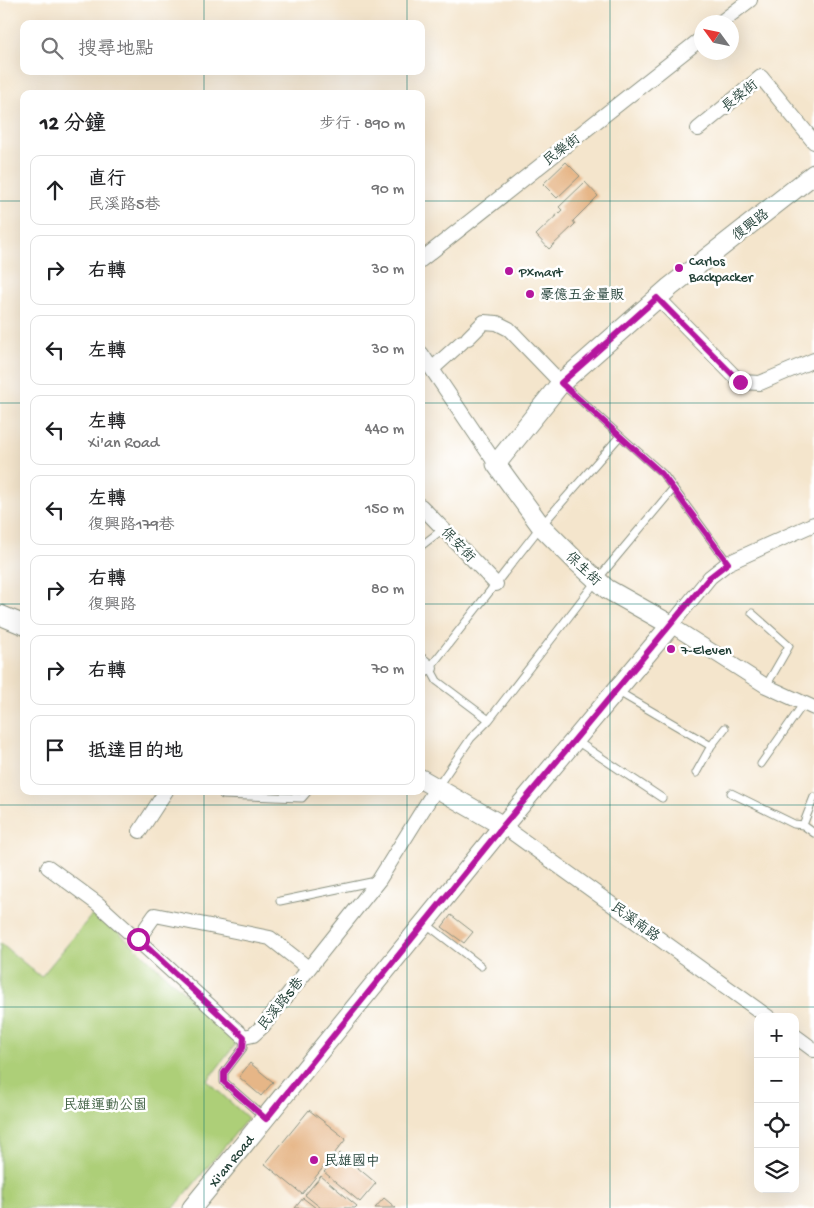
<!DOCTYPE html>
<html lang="zh-TW">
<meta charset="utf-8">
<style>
:root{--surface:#fff;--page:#f6f6f6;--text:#202124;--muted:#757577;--line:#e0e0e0}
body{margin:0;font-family:"Gochi Hand","LXGW WenKai TC",sans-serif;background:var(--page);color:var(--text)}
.controls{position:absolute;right:15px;bottom:15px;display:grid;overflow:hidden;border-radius:10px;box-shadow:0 5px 20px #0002}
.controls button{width:45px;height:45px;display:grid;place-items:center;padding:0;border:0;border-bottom:1px solid var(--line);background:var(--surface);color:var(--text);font:25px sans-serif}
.compass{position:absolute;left:694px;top:15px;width:45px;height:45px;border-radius:50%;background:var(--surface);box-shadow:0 5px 20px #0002;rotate:303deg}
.stop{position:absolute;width:15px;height:15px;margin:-11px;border:4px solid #b5179e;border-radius:50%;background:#fff}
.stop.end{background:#b5179e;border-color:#fff;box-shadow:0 1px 5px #0008}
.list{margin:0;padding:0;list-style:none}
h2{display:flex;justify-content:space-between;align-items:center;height:65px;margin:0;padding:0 20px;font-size:21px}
h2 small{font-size:16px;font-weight:400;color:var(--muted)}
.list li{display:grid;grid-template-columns:32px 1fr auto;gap:15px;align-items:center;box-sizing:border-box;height:70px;margin:0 10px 10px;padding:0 10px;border:1px solid var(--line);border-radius:10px}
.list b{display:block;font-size:19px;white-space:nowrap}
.list p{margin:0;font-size:16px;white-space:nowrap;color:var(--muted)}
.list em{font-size:16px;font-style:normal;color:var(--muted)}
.icon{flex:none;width:28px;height:28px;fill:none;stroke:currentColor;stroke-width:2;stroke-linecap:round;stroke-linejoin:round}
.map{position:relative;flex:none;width:814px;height:1208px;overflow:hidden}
.search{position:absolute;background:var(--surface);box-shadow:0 5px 20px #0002;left:20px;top:20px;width:405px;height:55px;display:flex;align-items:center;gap:12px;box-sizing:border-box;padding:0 18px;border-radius:10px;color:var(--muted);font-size:19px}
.panel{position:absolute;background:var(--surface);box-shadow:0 5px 20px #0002;left:20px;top:90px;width:405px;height:705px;border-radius:10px}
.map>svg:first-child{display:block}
</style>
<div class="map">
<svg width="814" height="1208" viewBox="0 0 814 1208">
<rect width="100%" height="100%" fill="#fff"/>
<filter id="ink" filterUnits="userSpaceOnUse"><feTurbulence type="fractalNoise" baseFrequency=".02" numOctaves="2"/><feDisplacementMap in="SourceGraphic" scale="10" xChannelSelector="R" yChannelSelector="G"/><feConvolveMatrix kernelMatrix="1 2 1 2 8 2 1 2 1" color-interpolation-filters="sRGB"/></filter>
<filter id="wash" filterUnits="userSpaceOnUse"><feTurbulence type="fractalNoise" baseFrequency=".0096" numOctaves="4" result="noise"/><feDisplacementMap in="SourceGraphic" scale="20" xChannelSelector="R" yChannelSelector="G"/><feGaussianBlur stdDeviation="1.12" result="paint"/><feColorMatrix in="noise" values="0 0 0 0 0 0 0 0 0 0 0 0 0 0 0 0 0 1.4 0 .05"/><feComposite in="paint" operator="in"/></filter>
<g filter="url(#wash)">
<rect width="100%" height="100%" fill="#f4e5cc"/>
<path fill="#adcf78" stroke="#668656" d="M100 915 235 1039V1045L207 1081 248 1118 174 1208H0V943L41 977 91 916Z"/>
<g id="blocks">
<path fill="#e6b687" d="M566 162 580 176 557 198 543 184Z
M585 182 598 196 573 221 575 224 549 249 536 235 562 210 559 207Z
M451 915 473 932 464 943 442 927Z
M250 1063 273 1082 261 1096 239 1077Z
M309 1110 346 1139 302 1194 265 1164Z
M340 1153 376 1183 360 1202 324 1172Z
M321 1176 357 1206 355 1208H321L305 1195Z
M303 1198 316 1208H295Z
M384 1198 396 1208H375Z"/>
</g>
</g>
<g filter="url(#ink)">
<use href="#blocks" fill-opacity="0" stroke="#8a9180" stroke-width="1"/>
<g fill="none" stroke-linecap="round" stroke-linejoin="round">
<defs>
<path id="lane" d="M561 383 663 474 728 563
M421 546 443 529
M752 613 789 646 766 686
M430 668 437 681 489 720 597 580 673 489
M421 679 541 526 620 436
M617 691 711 746 696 773
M575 740 662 798
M711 746 725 728
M761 764 804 703
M438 786 471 738 489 720
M731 793 794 824 803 825
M223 795 302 798 308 791
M814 797 803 825 814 833
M280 901 376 881
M425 923 481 966
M244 1037 243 1048 224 1073V1082L264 1117"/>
<path id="street" d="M721 22 750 0
M698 129 761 77 814 142
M421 260 702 38
M657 297 740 382 760 383 814 360
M468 338 484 322 497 323 509 329 561 383
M421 353 496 464
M432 369 462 342
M421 506 496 584
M814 524 728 563 710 577 671 625 766 686 814 708
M421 661 430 668
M503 826 768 1017
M140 831 166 791
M48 867 98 904 244 1037 253 1035 263 1026 379 880 437 787
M138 939 155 915 270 938 308 968
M795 1036 814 1050"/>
<g id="secondary">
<path d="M0 615 24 625"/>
<path d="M421 779 503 826"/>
<path id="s1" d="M192 1208 503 826 671 625 607 589 577 562 541 526 496 464 561 383 670 287 814 174"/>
</g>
</defs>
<use href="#lane" stroke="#8a9180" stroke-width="9"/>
<use href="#street" stroke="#8a9180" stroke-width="16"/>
<use href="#secondary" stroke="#8a9180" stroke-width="21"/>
<use href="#lane" stroke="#fff" stroke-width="7"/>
<use href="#street" stroke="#fff" stroke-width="14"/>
<use href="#secondary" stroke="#fff" stroke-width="19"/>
</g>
</g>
<g fill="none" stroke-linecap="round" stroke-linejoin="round" filter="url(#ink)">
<path stroke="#b5179e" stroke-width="6" d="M138 939 244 1037 243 1048 224 1073V1082L266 1119 503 826 710 577 728 563 662 474 561 383 657 298 740 382"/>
</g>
<path fill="none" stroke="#0f766e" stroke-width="1" stroke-opacity="0.55" d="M204 0V24M407 0V24M610 0V1208M204 71V94M407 71V94M0 201H24M421 201H814M0 403H24M421 403H814M0 604H24M421 604H814M204 791V1208M407 791V1208M0 805H814M0 1007H814"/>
<g fill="#b5179e" stroke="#fff" stroke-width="2">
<circle cx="679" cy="268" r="5"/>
<circle cx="509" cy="271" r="5"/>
<circle cx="530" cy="294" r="5"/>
<circle cx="671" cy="649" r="5"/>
<circle cx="314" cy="1160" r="5"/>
</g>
<g text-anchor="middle" stroke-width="5" stroke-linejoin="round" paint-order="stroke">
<g font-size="14" fill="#1f3d34" stroke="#fff">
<text transform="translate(739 95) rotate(-39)" y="5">長榮街</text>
<text transform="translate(561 149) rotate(-38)" y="5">民樂街</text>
<text transform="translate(750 224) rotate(-38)" y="5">復興路</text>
<text transform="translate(459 544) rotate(46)" y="5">保安街</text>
<text transform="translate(584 568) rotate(43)" y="5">保生街</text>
<text transform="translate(636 921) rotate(36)" y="5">民溪南路</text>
<text transform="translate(280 1003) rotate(-51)" y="5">民溪路5巷</text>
<text dy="5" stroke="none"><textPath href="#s1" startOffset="61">Xi'an Road</textPath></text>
</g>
<g font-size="14" fill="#1f3d34" stroke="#fff" text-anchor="start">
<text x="689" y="265">Carlos<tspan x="689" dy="16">Backpacker</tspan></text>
<text x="519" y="276">Pxmart</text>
<text x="540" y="299">豪億五金量販</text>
<text x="681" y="654">7-Eleven</text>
<text x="324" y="1165">民雄國中</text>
</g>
<g font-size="14" fill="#426245" stroke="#fff">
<text x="105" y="1109">民雄運動公園</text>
</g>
</g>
</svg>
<div class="controls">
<button>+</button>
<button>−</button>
<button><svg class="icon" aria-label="locate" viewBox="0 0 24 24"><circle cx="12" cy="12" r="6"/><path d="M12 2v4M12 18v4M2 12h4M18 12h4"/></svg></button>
<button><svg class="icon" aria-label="layers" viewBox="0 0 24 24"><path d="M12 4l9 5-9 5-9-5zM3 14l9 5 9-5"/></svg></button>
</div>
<svg class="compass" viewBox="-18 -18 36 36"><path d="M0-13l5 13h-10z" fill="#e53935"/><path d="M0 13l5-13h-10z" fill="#757577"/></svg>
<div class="stop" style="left:138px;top:939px"></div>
<div class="stop end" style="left:740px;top:382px"></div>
<div class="search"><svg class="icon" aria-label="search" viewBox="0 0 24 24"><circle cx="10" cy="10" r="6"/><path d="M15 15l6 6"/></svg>搜尋地點</div>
<section class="panel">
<h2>12 分鐘<small>步行 · 890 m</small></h2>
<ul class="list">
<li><svg class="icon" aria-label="ahead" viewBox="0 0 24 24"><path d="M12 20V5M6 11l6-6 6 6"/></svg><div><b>直行</b><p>民溪路5巷</p></div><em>90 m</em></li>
<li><svg class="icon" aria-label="right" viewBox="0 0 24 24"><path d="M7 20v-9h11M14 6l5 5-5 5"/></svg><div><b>右轉</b></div><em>30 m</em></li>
<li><svg class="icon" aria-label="left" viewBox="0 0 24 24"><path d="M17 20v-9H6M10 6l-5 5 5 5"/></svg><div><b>左轉</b></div><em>30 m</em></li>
<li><svg class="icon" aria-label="left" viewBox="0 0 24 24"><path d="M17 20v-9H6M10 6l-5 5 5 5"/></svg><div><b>左轉</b><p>Xi'an Road</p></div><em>440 m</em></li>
<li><svg class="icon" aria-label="left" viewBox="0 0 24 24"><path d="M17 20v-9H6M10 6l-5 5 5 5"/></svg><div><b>左轉</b><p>復興路179巷</p></div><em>150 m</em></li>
<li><svg class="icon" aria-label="right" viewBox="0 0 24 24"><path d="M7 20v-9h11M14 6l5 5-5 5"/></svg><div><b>右轉</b><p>復興路</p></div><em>80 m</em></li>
<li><svg class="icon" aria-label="right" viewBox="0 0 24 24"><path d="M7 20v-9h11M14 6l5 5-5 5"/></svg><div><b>右轉</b></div><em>70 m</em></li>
<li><svg class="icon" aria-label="arrive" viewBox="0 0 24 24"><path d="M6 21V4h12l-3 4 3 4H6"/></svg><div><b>抵達目的地</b></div></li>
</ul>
</section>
</div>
